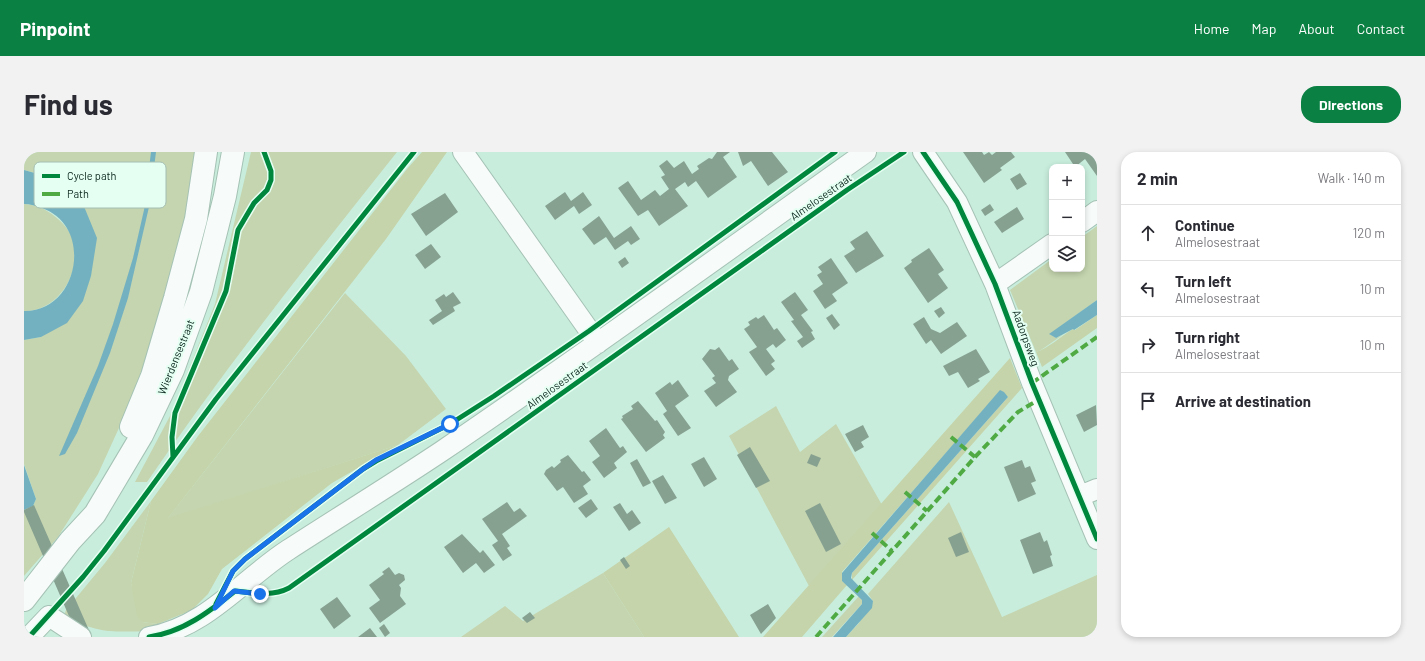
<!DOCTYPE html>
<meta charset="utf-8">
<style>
:root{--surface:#fff;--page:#f2f2f3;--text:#2b2b33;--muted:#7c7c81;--line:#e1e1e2;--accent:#0b8043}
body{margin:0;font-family:Barlow,sans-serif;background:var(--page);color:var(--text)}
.controls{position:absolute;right:12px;top:12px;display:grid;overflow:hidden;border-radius:8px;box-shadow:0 2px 6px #0003}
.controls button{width:36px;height:36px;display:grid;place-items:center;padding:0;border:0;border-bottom:1px solid var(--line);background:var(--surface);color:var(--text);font:20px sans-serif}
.stop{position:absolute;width:12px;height:12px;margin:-9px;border:3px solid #1a73e8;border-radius:50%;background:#fff}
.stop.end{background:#1a73e8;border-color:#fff;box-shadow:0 1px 4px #0008}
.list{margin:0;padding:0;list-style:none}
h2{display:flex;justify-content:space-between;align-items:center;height:52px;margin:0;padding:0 16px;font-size:17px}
h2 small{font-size:13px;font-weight:400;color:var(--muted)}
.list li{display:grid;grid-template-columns:26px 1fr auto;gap:12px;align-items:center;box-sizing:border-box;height:56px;padding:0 16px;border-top:1px solid var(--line)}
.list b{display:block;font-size:15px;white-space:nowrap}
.list p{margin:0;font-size:13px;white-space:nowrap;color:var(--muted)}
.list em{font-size:13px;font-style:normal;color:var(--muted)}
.icon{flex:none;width:22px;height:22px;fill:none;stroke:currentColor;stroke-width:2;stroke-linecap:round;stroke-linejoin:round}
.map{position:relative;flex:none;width:1073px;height:485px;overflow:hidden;border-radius:16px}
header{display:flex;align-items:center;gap:24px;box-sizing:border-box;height:56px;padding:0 20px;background:var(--accent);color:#fff}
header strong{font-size:19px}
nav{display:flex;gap:22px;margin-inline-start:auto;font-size:14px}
.intro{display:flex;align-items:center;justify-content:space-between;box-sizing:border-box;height:96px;padding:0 24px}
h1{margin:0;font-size:28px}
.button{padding:10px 18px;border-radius:16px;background:var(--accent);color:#fff;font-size:14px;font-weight:700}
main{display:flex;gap:24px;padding:0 24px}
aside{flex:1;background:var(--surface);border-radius:16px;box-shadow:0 2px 6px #0003}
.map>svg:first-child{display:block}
</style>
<header>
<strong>Pinpoint</strong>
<nav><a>Home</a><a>Map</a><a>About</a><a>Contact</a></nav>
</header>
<div class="intro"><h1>Find us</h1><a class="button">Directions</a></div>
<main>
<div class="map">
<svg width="1073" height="485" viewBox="0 0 1073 485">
<rect width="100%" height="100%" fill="#c8eddd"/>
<path fill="#c5d5af" d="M0 0H177L167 66 120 221 74 322 34 385 0 424V358L9 354 12 347 0 312V188L17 185 67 124 25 25 0 18Z
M227 0H373C287 108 201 216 123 330H111L146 264 191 152Z
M0 52C7 52 17 55 23 59 35 66 47 78 50 91 57 122 33 160 0 159Z
M1073 74V148L1026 182 1032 186 1040 182 1017 198 1012 200 986 138 1028 107V117H1058V85Z
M321 141 382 204 422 257 374 293 143 367Z
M752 254 776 300 812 272 858 353 785 434 705 284Z
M127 349 107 431 118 470 134 472 127 479C89 480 75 482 40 464L42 458 81 411Z
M925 350 978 465 1073 423V485H822L835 471 849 449 844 442Z
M579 421 620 485H437L481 454 499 469Z
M835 444 838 448V452L808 485H798Z"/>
<path fill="#c5d4aa" d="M398 0H423L362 87 144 366 374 293 308 331 198 417 184 442 168 458 134 472 118 470 113 464 107 431 127 349 174 284 383 17Z
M1073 163V176L1018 215 1012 200C1025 196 1037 184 1049 177L1051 178Z
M986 206 998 236 828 428V421L984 245 976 239 818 420V429L823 433 778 485H739Z
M645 375 715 485H620L579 421Z"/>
<path fill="#74b1c0" d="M127 0H132L125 55 104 146 86 201 53 281 41 302 35 304 74 214 89 172 109 106 120 58Z
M0 18 25 25 59 52 73 86 67 124 59 149 43 171 17 185 0 188V159C54 160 71 75 18 56 12 54 6 52 0 52Z
M1073 148V163L1050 178 1049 177 1032 186 1025 182Z
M976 238 980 240 984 245 828 421 827 426 849 449 848 456 822 485H809L838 452V448L818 429V421Z
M0 313 12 347 9 354 0 358Z"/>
<path fill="#87a191" d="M693 0H706L699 5 713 25 684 46 672 29 664 35 661 30 651 37 664 54 635 74 624 58 614 64 594 36 604 29 617 48 631 38 636 44 645 37 637 25 641 23 635 14 643 8 650 16 660 9 668 22 675 17 673 14 685 6 688 7Z
M714 0H748L764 20 744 34 727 9 719 14Z
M939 0H958L960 3 965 0 968 3 972 0H987L991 5 976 16 978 18 960 31Z
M1041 0H1073V24L1061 7 1051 15Z
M996 21 1003 32 993 38 986 27Z
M541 40 547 49 559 40 568 53 555 62 550 54 531 68 521 54Z
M421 41 434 60 402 84 387 62Z
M966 52 970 58 961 64 957 58Z
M993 55 1000 67 978 81 970 70Z
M575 64 590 86 607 74 616 87 607 93 604 89 591 98 582 85 570 93 558 77Z
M843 79 860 104 832 121 820 104 831 97 826 90Z
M407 92 417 105 401 117 391 103Z
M905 96 920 118 914 122 924 136 904 151 880 116 888 110 887 108Z
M601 105 605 111 598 116 594 110Z
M807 106 824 131 808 142 813 149 801 157 789 139 799 132 793 123 798 120 794 115Z
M429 140 437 151 429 155 431 159 409 173 405 168 418 159 411 148 420 142 422 145Z
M771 140 784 158 777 163 789 179 787 180 791 187 778 196 773 189 779 185 767 169 770 168 757 150Z
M917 155 921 161 915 166 910 159Z
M808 162 816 173 810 178 802 166Z
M740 163 750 178 753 176 762 188 752 196 749 192 742 197 751 209 747 212 751 217 742 224 725 200 733 195 720 177 726 173 724 170 732 165 734 167Z
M900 165 907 177 916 181 933 170 943 184 917 202 907 188 902 192 889 172Z
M695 195 705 209 708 207 715 217 705 224 704 228 713 240 692 255 680 239 692 231 688 226 691 224 678 207 686 197 691 198Z
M952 197 966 220 954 227 956 229 944 236 934 220 925 224 919 214Z
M654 228 665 244 651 254 667 276 654 284 639 262 643 259 631 241 646 230 648 233Z
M614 249 631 269 633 268 641 280 639 283 641 286 622 300 597 267 599 266 598 264 609 257 607 254Z
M1072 253 1073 273 1060 280 1052 263Z
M839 273 845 285 837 290 840 295 831 300 821 282Z
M582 276 596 296 599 294 603 300 590 311 593 316 580 326 568 310 576 304 565 289Z
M726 295 746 329 732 336 713 303Z
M787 302 797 306 793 315 783 311Z
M544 303 558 320 560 319 567 328 559 334 564 342 550 351 539 335 533 339 520 322 522 318 528 314 530 316 537 310 536 308Z
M680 305 693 327 680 335 667 312Z
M613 307 627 331 619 335 606 311Z
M998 308 1001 316 1006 314 1012 329 1007 331 1012 342 994 350 980 315Z
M639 323 653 346 641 352 628 329Z
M567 347 574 357 562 366 554 356Z
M483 350 490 360 496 356 503 364 478 382 486 394 483 396 488 403 479 409 468 393 474 389 458 367Z
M596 351 603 362 608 358 617 371 605 379 589 355Z
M796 351 817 392 802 400 781 359Z
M10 353 68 485H54L0 360V358Z
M937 380 945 400 932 405 924 386Z
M1016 380 1020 390 1023 388 1028 403 1026 404 1029 414 1009 422 996 388Z
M438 382 456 401 459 398 471 413 460 421 452 411 439 421 420 395Z
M600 405 606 414 602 417 596 408Z
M365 415 371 423 375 421 380 423 381 428 375 433 377 436 376 444 382 452 356 471 345 456 356 448 345 433 360 422 358 420Z
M313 445 327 464 310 477 296 457Z
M744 452 752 466 737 482 726 463Z
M506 460 511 466 503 471 498 466Z
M360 472 366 481 361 485 355 476Z
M346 476 353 485H334Z"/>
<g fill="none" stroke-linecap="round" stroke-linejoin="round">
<defs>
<path id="street" d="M439 0 574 191
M899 0 933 50 971 132 1008 231 1073 387
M1058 70 1073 59
M971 132 1028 92
M1056 344 1073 337
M5 485 25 464 57 485
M125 485C181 476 218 428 264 398 315 365 367 333 418 299 561 202 701 100 842 0"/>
<path id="primary" d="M107 275 128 224 151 146 172 67 182 0
M0 448 46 389 71 362 118 283 149 218 177 140 201 44 209 0"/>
</defs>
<use href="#street" stroke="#a5c2b5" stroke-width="22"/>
<use href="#primary" stroke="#a5c2b5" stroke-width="24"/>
<use href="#street" stroke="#f7fcfa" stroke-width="20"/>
<use href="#primary" stroke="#f7fcfa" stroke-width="22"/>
<path stroke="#50aa43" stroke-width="4" stroke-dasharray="8 4" stroke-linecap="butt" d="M1008 231 1073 185
M927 285 951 305
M881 340 903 359
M848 381 868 399
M792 485 951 305 994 260 1014 248"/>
<defs>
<path id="cycleway" d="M899 0 933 50 971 132 1008 231 1073 387
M149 305 148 285 151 261 202 139 214 78 230 51 243 38 247 28V19L240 0
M192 452 209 419 221 407 339 317 352 309 426 272 470 244 565 179 811 0
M5 485 59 425 80 399 192 247 390 0
M125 485C159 480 185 460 211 439 229 441 248 445 265 436L823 38 880 0"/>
</defs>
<use href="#cycleway" stroke="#e5fff3" stroke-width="8"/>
<use href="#cycleway" stroke="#00873e" stroke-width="5"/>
</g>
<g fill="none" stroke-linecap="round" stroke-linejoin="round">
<path stroke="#1a73e8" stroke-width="5" d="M236 442 210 439 191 456 209 419 221 407 339 317 352 308 426 272"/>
</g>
<g text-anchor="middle" stroke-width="4" stroke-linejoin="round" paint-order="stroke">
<g font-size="11" fill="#0b271d" stroke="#e5fff3">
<text transform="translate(797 45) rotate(-35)" y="4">Almelosestraat</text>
<text transform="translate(1002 186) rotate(70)" y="4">Aadorpsweg</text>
<text transform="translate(152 205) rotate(-68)" y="4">Wierdensestraat</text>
<text transform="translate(533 233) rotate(-36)" y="4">Almelosestraat</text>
</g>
</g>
<rect x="10" y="10" width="132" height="46" rx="6" fill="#e5fff3" stroke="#a4beb3" stroke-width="1"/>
<rect x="18" y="22" width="18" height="4" fill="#00873e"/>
<rect x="18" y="40" width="18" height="4" fill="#50aa43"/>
<g font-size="11" fill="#0b271d">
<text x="43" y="28">Cycle path</text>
<text x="43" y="46">Path</text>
</g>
</svg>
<div class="controls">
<button>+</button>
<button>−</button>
<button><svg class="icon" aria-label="layers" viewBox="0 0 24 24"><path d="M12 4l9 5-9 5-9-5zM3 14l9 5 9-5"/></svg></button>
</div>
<div class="stop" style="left:426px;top:272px"></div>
<div class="stop end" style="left:236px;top:442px"></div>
</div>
<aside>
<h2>2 min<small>Walk · 140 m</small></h2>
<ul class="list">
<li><svg class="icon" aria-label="ahead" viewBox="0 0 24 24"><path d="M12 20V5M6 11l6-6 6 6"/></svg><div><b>Continue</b><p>Almelosestraat</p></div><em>120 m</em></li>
<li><svg class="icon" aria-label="left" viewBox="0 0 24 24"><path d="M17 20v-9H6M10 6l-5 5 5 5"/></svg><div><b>Turn left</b><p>Almelosestraat</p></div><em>10 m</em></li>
<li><svg class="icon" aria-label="right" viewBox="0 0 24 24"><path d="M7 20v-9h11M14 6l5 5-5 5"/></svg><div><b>Turn right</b><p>Almelosestraat</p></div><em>10 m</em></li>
<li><svg class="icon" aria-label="arrive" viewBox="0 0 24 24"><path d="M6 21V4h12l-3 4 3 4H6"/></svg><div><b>Arrive at destination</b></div></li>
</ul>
</aside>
</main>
